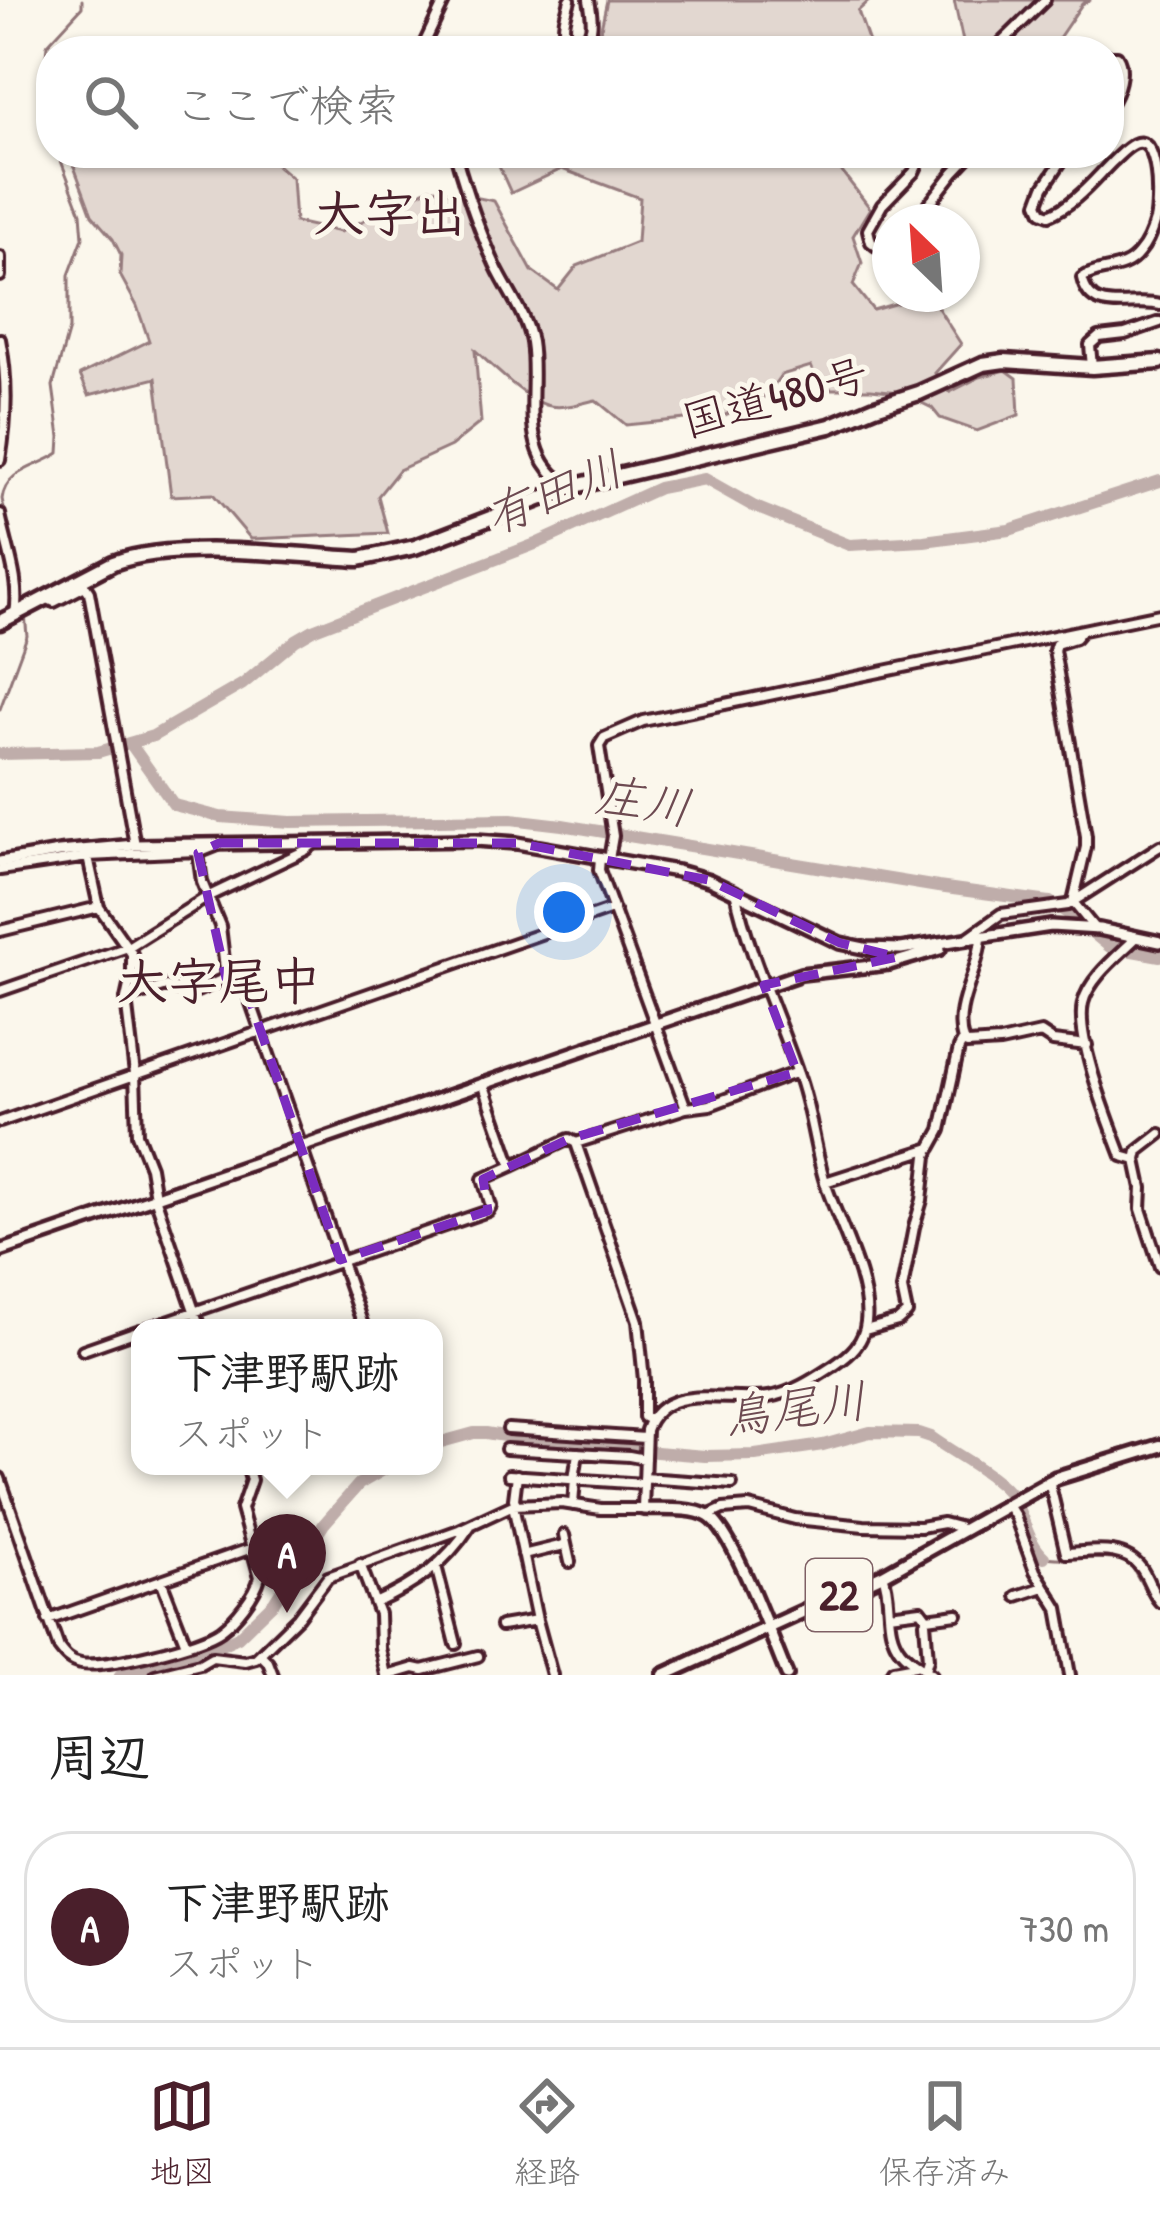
<!DOCTYPE html>
<html lang="ja">
<meta charset="utf-8">
<style>
:root{--surface:#fff;--page:#f2f2f2;--text:#222;--muted:#767676;--line:#e0e0e0;--accent:#4a1f2b}
body{margin:0;font-family:"Patrick Hand","Klee One",sans-serif;background:var(--page);color:var(--text)}
.compass{position:absolute;left:872px;top:204px;width:108px;height:108px;border-radius:50%;background:var(--surface);box-shadow:0 3px 9px #0004;rotate:335deg}
.you{position:absolute;left:564px;top:912px;width:42px;height:42px;margin:-30px;border:9px solid #fff;border-radius:50%;background:#1a73e8;box-shadow:0 0 0 18px #1a73e833}
.badge{display:grid;place-items:center;width:78px;height:78px;border-radius:50%;background:var(--accent);color:#fff;font-size:39px;font-weight:700}
.pin{position:absolute;translate:-50% -99px;filter:drop-shadow(0 3px 6px #0008)}
.pin::after{content:'';position:absolute;top:63px;width:42px;height:36px;background:inherit;clip-path:polygon(0 0,100% 0,50% 100%)}
.popup{position:absolute;left:131px;top:1319px;width:312px;height:156px;box-sizing:border-box;display:grid;place-content:center;border-radius:24px;background:var(--surface);filter:drop-shadow(0 3px 9px #0005);font-size:39px;white-space:nowrap;color:var(--muted)}
.popup b{font-size:45px;color:var(--text)}
.popup::after{content:'';position:absolute;left:50%;top:100%;margin-left:-24px;border:24px solid transparent;border-top-color:var(--surface)}
.list{margin:0;padding:0;list-style:none}
h2{display:flex;justify-content:space-between;align-items:center;height:156px;margin:0;padding:0 48px;font-size:51px}
h2 small{font-size:39px;font-weight:400;color:var(--muted)}
.list li{display:grid;grid-template-columns:78px 1fr auto;gap:36px;align-items:center;box-sizing:border-box;height:192px;margin:0 24px 24px;padding:0 24px;border:3px solid var(--line);border-radius:48px}
.list b{display:block;font-size:45px;white-space:nowrap}
.list p{margin:0;font-size:39px;white-space:nowrap;color:var(--muted)}
.list em{font-size:39px;font-style:normal;color:var(--muted)}
.icon{flex:none;width:66px;height:66px;fill:none;stroke:currentColor;stroke-width:2;stroke-linecap:round;stroke-linejoin:round}
.map{position:relative;flex:none;width:1160px;height:1675px;overflow:hidden}
.search{position:absolute;background:var(--surface);box-shadow:0 3px 9px #0004;left:36px;right:36px;top:36px;height:132px;display:flex;align-items:center;gap:30px;box-sizing:border-box;padding:0 42px;border-radius:48px;color:var(--muted);font-size:45px}
.sheet{height:372px;background:var(--surface)}
nav{display:flex;justify-content:space-around;align-items:center;box-sizing:border-box;height:168px;border-top:3px solid var(--line);background:var(--surface);font-size:33px;color:var(--muted)}
nav a{display:grid;justify-items:center;gap:6px}
nav .on{color:var(--accent)}
.map>svg:first-child{display:block}
</style>
<div class="map">
<svg width="1160" height="1675" viewBox="0 0 1160 1675">
<rect width="100%" height="100%" fill="#fbf7ec"/>
<filter id="ink" filterUnits="userSpaceOnUse"><feTurbulence type="fractalNoise" baseFrequency=".00833" numOctaves="2"/><feDisplacementMap in="SourceGraphic" scale="24" xChannelSelector="R" yChannelSelector="G"/><feConvolveMatrix kernelMatrix="1 2 1 2 8 2 1 2 1" color-interpolation-filters="sRGB"/></filter>
<g filter="url(#ink)">
<path fill="#e2d7d0" stroke="#967b7e" stroke-width="3" d="M607 0H870L858 11 872 51H596Z
M954 0H1091L1082 4 1050 51H965Z
M69 153H263L292 178 295 222 340 232 430 188 494 201 532 271 558 290 577 266 637 242 640 198 562 169 511 193 493 153H841L842 172 870 208 853 236 862 263 853 285 873 310 929 294 961 344 935 373 950 392 980 377 1006 370 1017 378 1019 415 977 431 940 418 932 408 899 392 871 389H821L811 366 781 375 766 396 725 415 626 425 596 400C581 403 561 410 546 405 525 398 492 366 475 350L481 422 451 446 399 470 378 496 388 533 251 539 213 494 171 496 156 378 89 395 80 375 149 341 137 306 120 275 121 255 113 239 92 215Z"/>
<g fill="none" stroke-linecap="round" stroke-linejoin="round">
<path stroke="#907477" stroke-width="3" d="M51 140 40 123 47 45 82 7V0
M17 569 2 499C6 469 37 468 59 453L60 437 53 386 69 329V275L83 238 81 213 58 153
M18 578 23 604
M0 709 27 636 25 614
M1044 1557C1073 1561 1103 1554 1130 1563L1151 1601 1160 1607"/>
<path stroke="#bfadaa" stroke-width="12" d="M130 743 174 805 220 817 291 822 511 819 562 825 938 887 1050 902 1072 916 1110 947 1160 956
M0 754 98 752 153 736 243 684 296 640 315 629 538 543 659 488 705 479 753 506 849 545 924 541 1009 530 1160 481
M434 1444 474 1433H486L547 1443 705 1456 755 1455 823 1445 870 1432 919 1433 931 1437C953 1453 987 1470 1005 1489 1025 1509 1024 1539 1044 1557
M120 1675 167 1665 201 1654 238 1637 274 1602 324 1524 359 1484 390 1466"/>
<defs>
<path id="minor" d="M570 0C566 16 557 33 574 46 596 38 593 20 589 0
M424 51 425 42 445 0
M993 51 1045 0
M1109 56H1117C1126 70 1118 93 1109 106
M455 153C466 192 479 230 496 267 508 292 526 315 531 342 539 392 515 457 570 486
M1067 153 1044 187 1038 203 1042 212 1049 215C1074 205 1093 181 1112 162 1119 156 1125 148 1134 144 1160 132 1159 203 1155 220 1152 231 1147 244 1139 253 1123 274 1101 265 1082 278 1091 319 1132 297 1160 305
M915 222 954 172 972 153
M890 245 876 246 871 242 868 230 882 205 914 172 923 153
M0 257V276
M0 339C8 379 7 420 0 460
M1092 367 1090 345 1099 337 1125 334 1160 322
M0 514C6 546 21 582 15 614
M46 598 54 602 85 586 89 592 135 845
M1081 631 1075 638 1056 644 1054 650 1086 836V847L1073 902 1095 929
M88 856 196 851 198 853
M600 858 599 870 686 1108
M609 859 613 836 599 746 604 738 643 721 1160 614
M0 870 88 857 99 907 132 954V972L126 999 135 1074 137 1134 150 1167 155 1197 200 1328
M0 931 99 907
M1136 938C1119 955 1089 978 1083 1003 1075 1038 1109 1121 1122 1156L1136 1160
M966 939 1001 914 1068 905 1160 846
M226 978 241 974 364 1328
M0 991 128 947 209 896 306 850 316 842
M126 999 166 986 181 991H197L226 978 220 926 202 882 198 853 218 845
M963 1041 967 1044 1000 1042 1041 1033 1053 1041 1087 1045
M483 1083 512 1166 569 1139 576 1143 686 1108 710 1105 797 1072
M0 1122 612 909
M1160 1134 1138 1151 1136 1160 1142 1188 1141 1209 1160 1267
M576 1143 638 1321 644 1380V1417L650 1420
M825 1182 931 1148 941 1130 959 1048 963 1041C952 1006 979 973 981 938
M147 1328 488 1211 491 1206 483 1179 512 1166
M865 1330 898 1321 907 1313 902 1289 914 1227 922 1200 927 1156 930 1149
M83 1350 140 1330
M508 1429 645 1438
M506 1449 629 1456 645 1459
M509 1475 644 1484
M0 1478 59 1648C65 1656 70 1662 81 1664 106 1668 200 1645 221 1630 236 1619 255 1595 260 1577L241 1509 251 1480 247 1466
M644 1478 732 1484
M574 1479 578 1453
M1049 1481 1066 1553C1091 1552 1124 1545 1141 1568 1149 1579 1151 1592 1160 1602
M516 1504 514 1499 517 1475
M513 1505 537 1620 552 1675
M573 1505 575 1479
M1008 1505 1015 1516 1035 1571 1058 1608 1070 1675
M708 1516 723 1509 749 1507 795 1519 864 1526 920 1527 943 1523 958 1527 961 1531
M564 1535 570 1562
M523 1555 564 1545
M360 1564 379 1614 380 1648 386 1675
M436 1566 456 1644
M883 1575C893 1599 883 1630 901 1651 909 1661 922 1667 932 1675
M161 1580 186 1644
M1017 1596 1044 1587
M375 1603C417 1584 445 1564 470 1526
M889 1614 921 1610 927 1618 957 1614
M48 1620 252 1548
M501 1626 537 1620
M261 1655 268 1662 273 1675
M925 1669 928 1659 925 1622 927 1618
M155 1675 200 1664 212 1657 245 1661 256 1658 298 1617 328 1577 459 1530 513 1505 562 1503 601 1509H643L646 1430C663 1380 729 1404 769 1397 793 1393 815 1378 835 1365 851 1354 864 1342 866 1322 871 1281 837 1221 825 1182 814 1146 811 1109 798 1074 777 1013 749 955 735 891
M390 1675 414 1668 423 1670 478 1656
M890 1675 893 1670 915 1666"/>
<path id="tertiary" d="M0 862 59 852 135 845 475 840 517 843 677 871 709 880 840 943 864 948 901 949 1051 926 1099 929 1160 942
M0 1251 801 974 889 964 940 949
M643 1509C662 1510 691 1507 708 1516 733 1529 774 1645 787 1675"/>
<path id="primary" d="M664 1675 883 1575 1056 1478 1160 1446"/>
<path id="trunk" d="M0 622 113 563C174 540 292 555 359 559L415 547 571 487 830 426 875 407 919 393 983 364 1004 361 1092 367 1160 362"/>
</defs>
<use href="#minor" stroke="#4a1f2b" stroke-width="16"/>
<use href="#tertiary" stroke="#4a1f2b" stroke-width="18"/>
<use href="#primary" stroke="#4a1f2b" stroke-width="20"/>
<use href="#trunk" stroke="#4a1f2b" stroke-width="21"/>
<use href="#minor" stroke="#fbf7ec" stroke-width="8"/>
<use href="#tertiary" stroke="#fbf7ec" stroke-width="9"/>
<use href="#primary" stroke="#fbf7ec" stroke-width="10"/>
<use href="#trunk" stroke="#fbf7ec" stroke-width="12"/>
</g>
</g>
<path fill="none" stroke="#7b2cbf" stroke-width="9" stroke-dasharray="24 15" stroke-linejoin="round" d="M219 843H517L709 880 840 943 898 957 764 985 797 1072 569 1139 483 1179 488 1211 340 1260 241 974 226 978 198 853Z"/>
<g text-anchor="middle" stroke-width="10" stroke-linejoin="round" paint-order="stroke">
<rect fill="#fbf7ec" stroke="#7f6065" stroke-width="3" x="806" y="1559" width="66" height="72" rx="9"/>
<g font-size="42" font-weight="bold" fill="#4a1f2b">
<text x="839" y="1610">22</text>
</g>
<g font-size="45" fill="#4a1f2b" stroke="#fbf7ec">
<text transform="translate(775 397) rotate(-15)" y="16">国道480号</text>
</g>
<g font-size="48" font-style="italic" fill="#6d4a51" stroke="#fbf7ec">
<text transform="translate(554 492) rotate(-22)" y="17">有田川</text>
<text transform="translate(644 801) rotate(9)" y="17">庄川</text>
<text transform="translate(795 1408) rotate(-7)" y="17">鳥尾川</text>
</g>
<g font-size="51" font-weight="bold" fill="#4a1f2b" stroke="#fbf7ec">
<text x="390" y="231">大字出</text>
<text x="219" y="999">大字尾中</text>
</g>
</g>
</svg>
<svg class="compass" viewBox="-18 -18 36 36"><path d="M0-13l5 13h-10z" fill="#e53935"/><path d="M0 13l5-13h-10z" fill="#767676"/></svg>
<div class="you"></div>
<div class="pin badge" style="left:287px;top:1613px">A</div>
<div class="popup"><b>下津野駅跡</b>スポット</div>
<div class="search"><svg class="icon" aria-label="search" viewBox="0 0 24 24"><circle cx="10" cy="10" r="6"/><path d="M15 15l6 6"/></svg>ここで検索</div>
</div>
<section class="sheet">
<h2>周辺<small></small></h2>
<ul class="list">
<li><span class="badge">A</span><div><b>下津野駅跡</b><p>スポット</p></div><em>730 m</em></li>
</ul>
</section>
<nav>
<a class="on"><svg class="icon" aria-label="map" viewBox="0 0 24 24"><path d="M3 6l6-2 6 2 6-2v14l-6 2-6-2-6 2zM9 4v14M15 6v14"/></svg>地図</a>
<a><svg class="icon" aria-label="directions" viewBox="0 0 24 24"><path d="M12 3l9 9-9 9-9-9zM9 14v-3h6M13 9l2 2-2 2"/></svg>経路</a>
<a><svg class="icon" aria-label="saved" viewBox="0 0 24 24"><path d="M7 4h10v16l-5-4-5 4z"/></svg>保存済み</a>
</nav>
